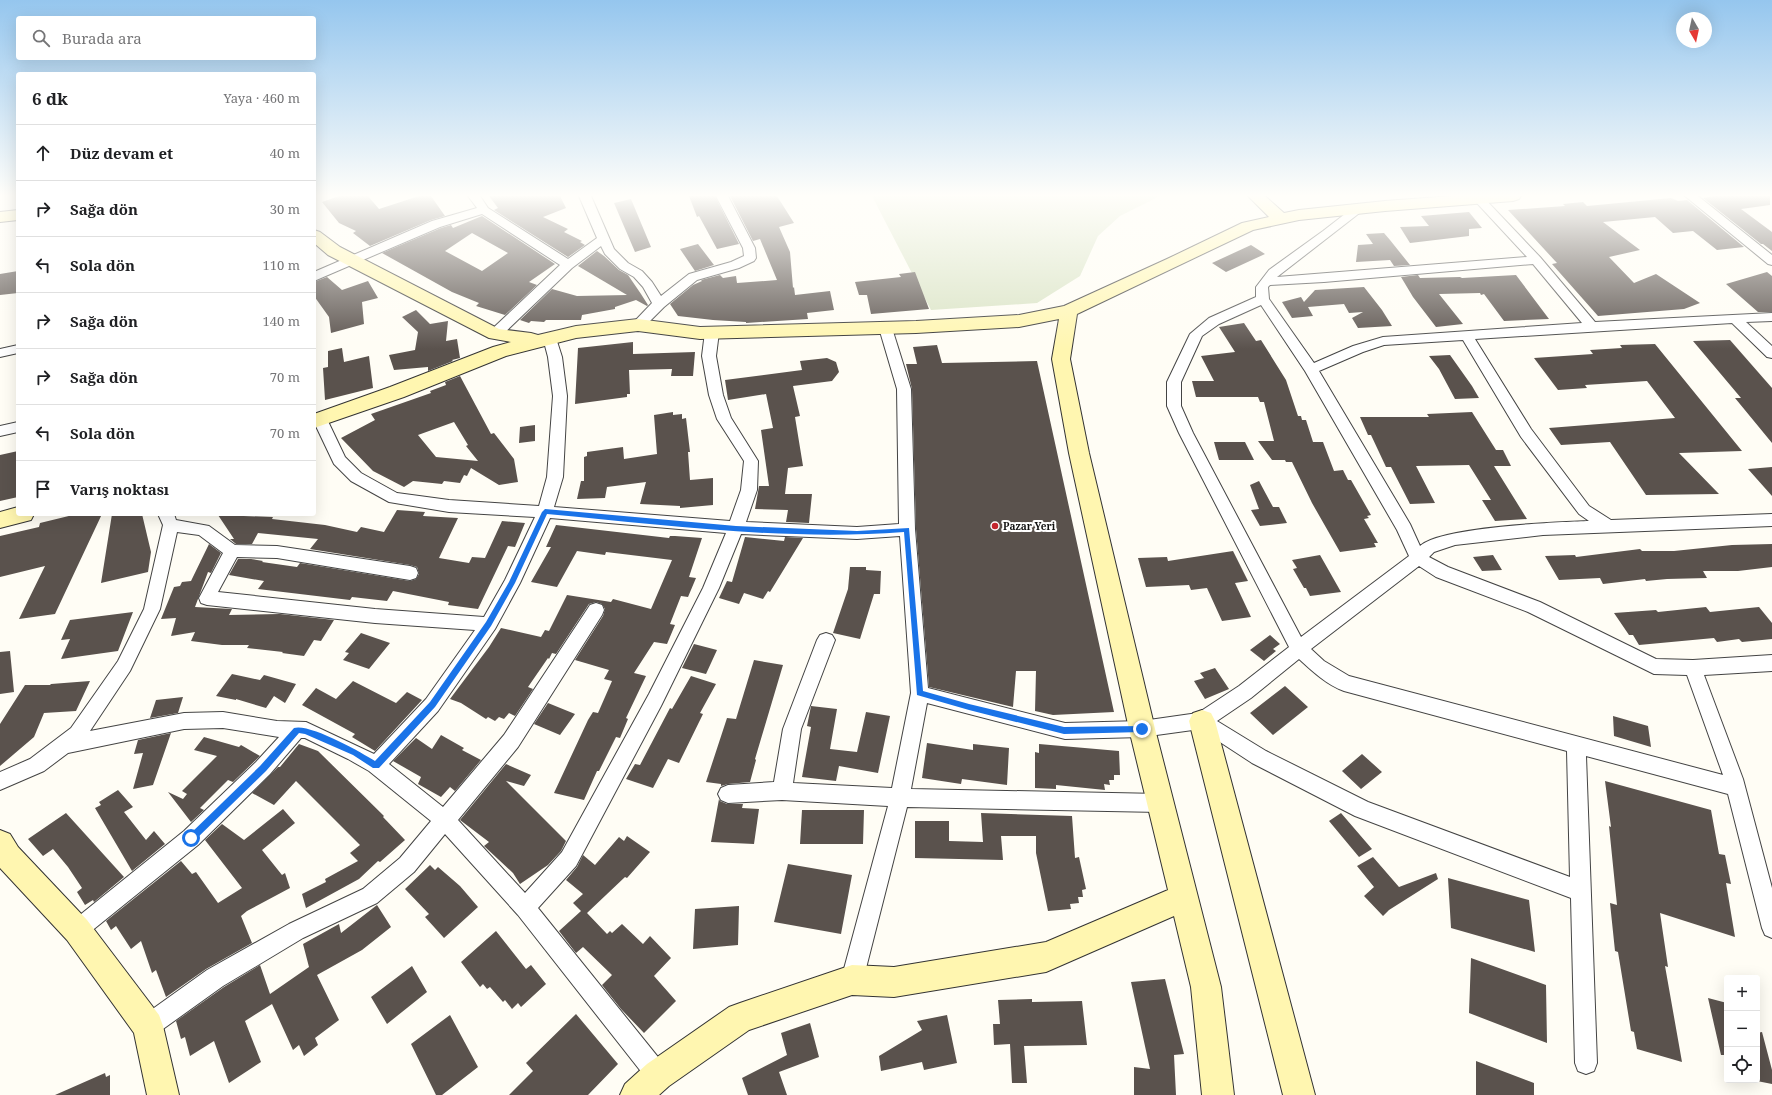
<!DOCTYPE html>
<html lang="tr">
<meta charset="utf-8">
<style>
:root{--surface:#fff;--page:#f6f6f6;--text:#202124;--muted:#757577;--line:#e0e0e0}
body{margin:0;font-family:"Noto Serif",serif;background:var(--page);color:var(--text)}
.controls{position:absolute;right:12px;bottom:12px;display:grid;overflow:hidden;border-radius:4px;box-shadow:0 4px 16px #0002}
.controls button{width:36px;height:36px;display:grid;place-items:center;padding:0;border:0;border-bottom:1px solid var(--line);background:var(--surface);color:var(--text);font:20px sans-serif}
.compass{position:absolute;left:1676px;top:12px;width:36px;height:36px;border-radius:50%;background:var(--surface);box-shadow:0 4px 16px #0002;rotate:171deg}
.stop{position:absolute;width:12px;height:12px;margin:-9px;border:3px solid #1a73e8;border-radius:50%;background:#fff}
.stop.end{background:#1a73e8;border-color:#fff;box-shadow:0 1px 4px #0008}
.list{margin:0;padding:0;list-style:none}
h2{display:flex;justify-content:space-between;align-items:center;height:52px;margin:0;padding:0 16px;font-size:17px}
h2 small{font-size:13px;font-weight:400;color:var(--muted)}
.list li{display:grid;grid-template-columns:26px 1fr auto;gap:12px;align-items:center;box-sizing:border-box;height:56px;padding:0 16px;border-top:1px solid var(--line)}
.list b{display:block;font-size:15px;white-space:nowrap}
.list em{font-size:13px;font-style:normal;color:var(--muted)}
.icon{flex:none;width:22px;height:22px;fill:none;stroke:currentColor;stroke-width:2;stroke-linecap:round;stroke-linejoin:round}
.map{position:relative;flex:none;width:1772px;height:1095px;overflow:hidden}
.search{position:absolute;background:var(--surface);box-shadow:0 4px 16px #0002;left:16px;top:16px;width:300px;height:44px;display:flex;align-items:center;gap:10px;box-sizing:border-box;padding:0 14px;border-radius:4px;color:var(--muted);font-size:15px}
.panel{position:absolute;background:var(--surface);box-shadow:0 4px 16px #0002;left:16px;top:72px;width:300px;height:444px;border-radius:4px}
.map>svg:first-child{display:block}
</style>
<div class="map">
<svg width="1772" height="1095" viewBox="0 0 1772 1095">
<rect width="100%" height="100%" fill="#fffdf5"/>
<path fill="#d9e3c4" d="M872 196H1160L1120 216 1098 236 1080 276 1037 303 931 310Z"/>
<path fill="#5a524d" fill-rule="evenodd" d="M339 196H368L379 209 419 196H431L445 216 431 220 370 246 353 233 356 231 339 223 322 202Z
M489 196H560L566 208 543 217 568 229 564 232 582 241 580 242 585 245 568 257 494 210 498 208Z
M689 196H715L739 244 717 249 699 216 697 217Z
M730 196H777L794 223 779 227 790 252 793 288 794 287 795 295 830 291 834 310 807 313 808 319 746 323V322L713 320 678 316 670 304 693 285 702 281 701 280 720 275 723 278 736 276 737 283 777 280 760 239 753 241Z
M1715 196H1770V205L1741 209 1772 232V251L1763 244H1761L1703 198Z
M1671 198 1678 201 1687 200 1744 247 1717 250 1693 231 1673 233 1655 217 1603 222 1640 250 1609 257 1634 283 1656 274 1700 303 1684 309 1598 316 1552 264 1557 263 1508 210 1565 206 1563 204 1583 202 1587 206Z
M631 199 651 247 635 252 614 203Z
M1469 212 1482 228 1469 229V236L1410 243 1400 227 1429 226 1421 216Z
M482 216 555 264 529 282 537 285 505 315 476 306 479 303 452 292 382 253 441 228 451 225 453 228ZM472 233 508 253 482 271 445 251Z
M1384 233 1390 240 1410 265 1394 266 1390 260 1356 262 1358 245 1373 244 1366 234Z
M698 244 714 265 695 271 680 249Z
M1251 245 1265 254 1226 272 1212 263Z
M597 251 604 256 619 270 628 275 641 294 648 305 647 306 636 300 615 307V309L582 315 581 320H546L544 322 531 321 529 323 520 320 552 289 577 296 627 295 578 266Z
M18 271V293L0 295V274Z
M915 272 929 309 871 314 867 295H859L855 282 901 277 899 274Z
M1767 272 1772 276V312H1758L1726 284Z
M1418 275 1420 278 1460 277 1462 278 1516 275 1549 319 1504 321 1484 294 1481 295 1480 293 1439 294 1463 324 1436 327 1413 297 1401 277Z
M327 277 342 290 368 281 378 298 362 302 364 324 331 333 329 317 314 296V282Z
M1364 287 1382 310 1392 326 1358 328 1352 318 1363 312 1349 313 1344 304 1308 307 1313 316 1292 318 1282 302 1301 297 1304 302 1315 290Z
M416 310 430 324 448 321 446 341 457 339 460 358 452 360 453 361 428 371V367L394 370 389 355 415 350 418 332 402 317Z
M1244 323 1256 341 1261 340 1286 380 1298 416H1301L1302 420H1306L1313 442H1323L1334 471 1343 470 1348 480H1351L1371 515 1367 516 1369 518 1364 519 1378 543H1374L1376 547 1340 552 1312 503 1292 462H1286L1285 460H1272L1258 441H1274L1264 402H1260L1258 397H1196L1192 381H1214L1201 356 1235 352 1219 327Z
M1730 340 1772 388V443L1735 398H1741L1693 341Z
M633 342V354L695 352 693 376H671L672 369 629 370 630 394H627V397L575 404 578 348Z
M1655 344 1742 451 1679 453 1719 494 1646 495 1610 442 1561 445 1549 428 1675 418 1647 381 1585 385 1587 388 1558 390 1534 358 1593 354 1590 350 1622 348 1620 345Z
M937 345 942 363 1037 361 1114 712 1053 715 1035 711 1036 671H1016L1013 707 929 687 916 529 912 389 906 364H917L913 347Z
M342 348 344 362 369 356 373 388 325 400 323 368 328 367V351Z
M1450 355 1472 386 1479 398 1455 399 1439 369 1429 356Z
M827 358 836 362 839 372 832 381 793 386 800 416 795 417 803 466 788 468 785 494H812L809 523 786 522 788 510 755 509 759 486H769L761 430 773 428 766 394 728 400 725 380 802 370 800 361Z
M460 376 491 434 494 433 514 459 518 482 499 485 471 468 467 476 464 475 460 483 444 481 442 484 413 481 404 487 373 471 341 438 375 420 371 414 431 393 430 391 446 385 445 382ZM454 422 468 445 466 446 478 461 436 457 418 435Z
M673 412V415L682 414V419L686 418 690 452H688L690 480 713 478V505L680 508V506L640 504 646 482 607 487 605 498 577 499 581 481H584V457L587 456V452L623 447 624 459 657 454 654 415Z
M1472 412 1496 450H1503L1511 466H1494L1527 519 1495 521 1482 500H1491L1469 465 1416 466 1435 503 1410 504 1391 467H1386L1371 435H1368L1360 417H1429L1427 414Z
M535 425V441L519 443 520 427Z
M1214 442H1245L1254 460H1219Z
M18 451V497L0 501V455Z
M1772 467V496L1748 469Z
M1259 481 1273 507H1279L1287 523 1260 526 1251 510 1259 509 1250 485Z
M397 510 425 512 423 516 458 518 439 558 469 563 472 557 485 558 502 521 525 523 515 547 508 546 478 609 448 605 449 602 393 591 387 601 352 597 350 600 258 589 264 581 229 575 238 559H251L263 561 262 562 297 567 300 563 410 581 416 579 419 574 417 567 410 565 310 549 318 539 258 533 252 544H236L230 539H234L218 515 273 517 272 519 325 525 357 532 361 527 384 532Z
M77 514H102L55 614 19 619 45 566 0 577V536L39 527 40 523Z
M112 514H142L151 552 148 572 101 583Z
M556 525 669 538 670 536H675L702 538 689 577 696 578 688 597 681 596 670 624 675 625 667 644 654 642 634 673 646 676 626 718 628 719 620 738 616 737 599 771H597L584 800 554 793 588 720 593 712 598 713 612 681 604 679 609 670 575 660 603 616 605 609 602 604 596 602 589 604 556 654 552 653 549 659 548 658 528 687 533 689 515 716 509 713 504 719 499 717 495 721 488 717 486 719 461 703 450 699 489 647 501 628 541 637 545 630 549 631 567 595 611 602 613 599 651 609 672 560 606 552 605 555 577 551 557 587 531 582 551 547H546Z
M745 537 784 541 785 537 803 538 770 592 768 591 763 599 744 593 739 604 719 598 727 581 732 582Z
M209 544 221 553 211 573 208 572 195 607 232 609 229 615 280 614 334 620 321 641 314 640 304 656 282 653 283 652 247 648 249 645H222L191 641 195 632 171 636 176 618 161 619 174 587 180 586 182 582 191 581Z
M1772 544V567L1738 571H1703L1707 578 1667 579 1646 581 1645 579 1603 584 1600 578 1559 580 1545 556 1575 555 1576 557 1640 549 1642 551H1674L1732 545Z
M1233 551 1248 581 1235 583 1251 617 1222 621 1207 588 1191 590 1189 585 1146 587 1138 558 1167 557 1168 561Z
M1320 555 1341 592 1310 596 1306 588H1304L1293 569 1297 568 1292 560Z
M1493 555 1502 570 1482 571 1473 557Z
M850 567H866V570L881 571 880 594H874L860 639 833 633 848 589Z
M1706 607 1710 612 1759 607 1772 623V639L1742 642 1739 639 1717 642 1714 638 1639 645 1633 635H1629L1614 613 1656 610 1658 612Z
M133 612 118 651 61 659 70 639 61 640 70 620Z
M361 633 390 643 369 669 343 660 349 653 345 652Z
M1270 635 1280 644 1273 649 1276 651 1264 661 1250 650Z
M694 644 717 650 706 674 682 668Z
M10 651 14 692 0 694V652Z
M754 660 783 665 755 759 756 760 750 782 728 784 721 786V784L706 782 727 718 736 719Z
M1215 668 1229 689 1205 699 1194 681 1204 678 1200 673Z
M232 674 260 680 264 675 296 684 285 703 274 696 266 708 236 699V700L216 696Z
M691 676 716 684 700 713 703 714 679 763 668 759 653 788 626 779 635 764 640 765 670 708 672 709Z
M90 681 76 711 44 713 34 737 0 766V724L25 685H50L51 684Z
M353 681 396 703 407 692 422 700 375 751 352 737 355 734 302 705 316 688 336 699Z
M1285 686 1308 707 1273 735 1250 713Z
M183 697 178 713 150 718 156 700Z
M548 703 575 714 560 735 534 724Z
M811 706 837 709 830 749 857 752 866 712 890 716 878 773 839 766 836 781 802 777 811 727 807 726Z
M1613 716 1648 726 1651 747 1614 736Z
M171 733 153 785 133 789 143 753 134 754 138 740Z
M441 735 464 748 462 750 481 760 455 791 450 787 441 797 418 784 421 777 393 761 416 738 432 749Z
M204 737 239 747 241 745 260 756 233 782 228 780 200 808 204 810 191 822 168 792 183 799 187 794 182 791 217 756 194 750Z
M927 743 973 750V744L1009 748 1007 785 962 779 961 784 922 778Z
M299 744 318 751 384 816 383 817 405 840 380 862 378 861 359 879 306 908 302 894 326 882 325 879 358 861 350 853 360 845 296 781 274 805 252 793 278 767H280Z
M1039 744 1119 751 1120 775H1114V780H1109L1110 785 1104 784 1105 790 1056 785V789L1035 788V752L1039 753Z
M1362 754 1382 772 1361 789 1342 771Z
M506 764 531 775 524 786 506 781 566 841 561 851 548 865 520 884 513 873 484 846 489 842 460 820Z
M1605 781 1711 810 1719 854 1725 855 1731 884 1726 883 1735 937 1660 913 1668 967 1665 966 1682 1062 1637 1049 1634 1032 1631 1031 1618 952 1615 951 1610 903 1617 905 1609 826 1611 827Z
M118 790 133 807 124 812 146 840 154 831 165 844 132 871 95 808 101 805 99 802Z
M719 799 720 801 727 804H743L742 808 759 809 754 844 711 842Z
M283 809 295 823 262 850 282 875 285 873 290 888 247 911 241 916 252 943 206 969 166 997 156 970 152 973 141 941 131 949 116 926 111 930 106 921 181 861 192 874 196 872 218 903 242 888 205 840 222 824 244 840Z
M802 810H864L863 844H800Z
M66 813 124 877 94 902 93 900 85 905 77 892 82 888 68 867 53 849 43 856 28 839Z
M981 813 1072 816 1075 858 1079 857 1086 889 1082 890 1083 897H1078L1079 903 1070 904 1071 909 1048 911 1036 853V836H1001L1003 860 915 858V821H949V841L983 842Z
M1341 813 1372 849 1359 857 1329 821Z
M627 836 650 852 627 878 625 877 587 913 607 934 610 931 612 933 622 924 643 944 650 936 671 958 654 976 676 1001 644 1033 621 1009 602 985 612 975 583 947 576 953 559 931 581 911 573 903 583 894 566 880 577 867 583 855 595 865 619 837 624 841Z
M1373 857 1399 887 1436 873 1438 879 1389 910 1383 916 1364 896 1374 887 1357 866Z
M788 864 852 875 841 934 774 922Z
M430 865 435 870 438 867 460 886 478 907 444 938 425 917 429 914 405 889Z
M1448 878 1529 900 1535 952 1451 928Z
M377 905 391 927 362 950 317 975 339 1020 315 1038 318 1045 304 1056 299 1045 293 1050 272 1004 245 1021 261 1062 229 1083 214 1041 190 1056 185 1037 181 1039 176 1021 224 987 260 965 270 994 309 967 303 944 339 924 341 933Z
M739 906 738 945 693 949 695 909Z
M496 931 526 969 531 965 546 984 521 1007 518 1003 512 1009 505 1000 503 1002 490 987 487 989 483 984 480 987 461 962Z
M1471 958 1546 985 1547 1043 1469 1013Z
M412 966 427 992 387 1024 371 997Z
M1165 979 1184 1054 1174 1055 1176 1095H1134V1067L1150 1069 1131 982Z
M1708 998 1727 1003V1055H1721Z
M1032 999V1002L1082 1001 1087 1045 1024 1046 1027 1083H1012L1010 1044 994 1045 993 1024H1000L998 1000Z
M576 1014 618 1064 588 1095H509L533 1071 526 1063Z
M450 1015 478 1067 442 1095H436L411 1044Z
M947 1015 957 1063 924 1070 922 1062 881 1071 879 1056 922 1030 917 1021Z
M810 1023 819 1057 779 1072 787 1095H748L742 1078 787 1055 781 1033Z
M1762 1032 1772 1070V1084L1757 1081V1033Z
M1476 1061 1534 1083V1095H1476Z
M105 1073 106 1077 110 1075V1095H55Z"/>
<g fill="none" stroke-linecap="round" stroke-linejoin="round">
<defs>
<path id="street" d="M468 196H480L488 208 568 259 597 238 579 196H591L614 249 628 263 642 271 652 282 661 296 689 274 731 262 744 256 743 248 716 196H728L755 248 756 258 754 261 739 268 697 280 664 307 643 328 638 329 633 328 631 325 652 303 643 287 634 277 620 269 605 254 601 246 572 268 500 337 495 338 490 337 488 334 490 331 560 265 482 214 440 227 314 281V272L432 221 477 208Z
M1685 196H1698L1772 255V265L1768 264Z
M1475 197H1483L1540 257 1595 322 1772 313V321L1746 322 1772 346V358L1767 357 1732 323 1475 339 1531 429 1589 506 1611 520 1772 514V526L1543 535 1455 545 1434 552 1429 557 1448 567 1540 602 1656 659 1693 660 1772 655V671L1704 675 1743 779 1772 888V938L1765 935 1762 928 1728 794 1586 756 1597 1063 1594 1071 1586 1074 1578 1071 1575 1063 1571 898 1355 816 1252 763 1200 729 1142 737 1065 739 927 703 911 789 1160 794 1167 797 1170 803 1167 809 1160 812 907 807 863 980 860 988 852 991 844 988 841 980 888 806 782 800 728 803 721 800 718 794 721 788 728 785 774 782 783 729 817 640 820 635 826 633 832 635 835 640 801 729 793 783 892 788 911 693 900 536 857 539 741 534 719 588 661 706 576 866 538 908 666 1067 669 1075 666 1083 658 1086 650 1083 518 915 445 834 414 872 377 903 303 938 223 986 156 1034 148 1037 140 1034 137 1026 140 1018 207 970 289 924 363 889 400 858 431 821 369 771 348 759 305 738H301L270 774 198 845 84 937 77 940 70 937 67 930 70 923 184 831 256 762 279 737 223 728 184 729 68 753 44 771 0 790V772L30 759 71 728 118 661 144 609 163 525 158 514H174L176 520 209 526 235 545 277 546 410 566 416 568 418 573 416 578 410 580 277 558 237 557 218 592 375 609 484 617 505 580 535 517 449 512 389 502 351 481 334 464 314 422V417L320 414 325 415 345 457 361 473 397 493 449 500 539 506 547 477 553 396 548 357 543 338 545 335 550 334 555 335 562 357 567 396 563 477 554 507 730 521 741 490 744 461 717 419 709 395 702 356 705 332 707 329 712 328 717 329 719 332 716 356 723 395 731 418 758 461 757 490 746 522 857 527 899 524 897 389 879 328 881 325 886 324 891 325 911 389 915 529 928 688 1065 723 1142 721 1198 713 1239 686 1289 647 1179 433 1167 406V382L1190 334 1209 318 1256 297V287L1269 270 1323 231 1354 207H1362L1364 209 1362 211 1277 277 1527 257 1475 201 1473 199ZM1533 264 1582 323 1383 337 1353 346 1314 363 1269 299 1268 287 1270 285 1324 282ZM1261 305 1305 371 1397 530 1409 556 1301 637 1193 433 1181 406V382L1202 336 1219 324ZM1463 340 1521 437 1579 514 1589 521C1558 522 1440 527 1420 546L1410 524 1319 371 1363 352 1384 345ZM550 518 726 533 703 588 649 694 562 852 525 893 458 820 518 747 602 615 604 610 602 605 596 603 590 605 504 735 443 807 389 764 438 711 495 629 520 583ZM177 532 199 535 223 553 199 598 201 603 207 605 375 623 475 630 426 699 374 754 306 722 277 721 223 712 184 713 90 731 130 671 160 609ZM1419 566 1436 577 1528 612 1648 671 1654 674 1687 675 1723 775 1349 676 1324 661 1311 649ZM1299 659C1312 671 1327 685 1344 691L1567 751 1570 877 1368 802 1266 751 1217 721 1251 698Z
M18 345V353L0 357V349Z
M18 422V432L0 436V426Z"/>
<path id="secondary" d="M1248 196H1265L1284 213 1299 210 1385 201 1452 196H1521L1519 199 1513 201 1385 211 1299 220 1253 230 1077 314 1070 359 1089 453 1155 729 1221 987 1234 1095H1202L1191 987 1174 916 1046 972 894 997 852 995 749 1030 669 1086 659 1095H620L625 1084 647 1064 729 1007 740 1003 852 965 894 967 1046 942 1168 890 1129 729 1069 453 1052 359 1059 319 1019 327 916 333 700 339 638 331 576 338 506 356 404 397 314 428V414L390 387 493 347 511 342 489 338 328 255 314 243V230L320 232 340 247 499 329 531 333 538 335 576 326 638 319 700 327 916 321 1019 315 1064 306 1167 259 1242 223 1269 217Z
M18 210V220L0 222V212Z
M18 507V514H34L31 520 0 528V512Z
M1202 710 1211 713 1215 721 1315 1095H1283L1189 721 1193 713Z
M0 830 10 834 18 847 87 920 159 1015 163 1026 179 1095H147L134 1033 67 940 0 868Z"/>
</defs>
<use href="#street" stroke="#444" stroke-width="2"/>
<use href="#secondary" stroke="#333" stroke-width="2"/>
<use href="#street" fill="#fff" fill-rule="evenodd"/>
<use href="#secondary" fill="#fff6b0" fill-rule="evenodd"/>
</g>
<linearGradient id="sky" x2="0" y2="1"><stop stop-color="#95c6ee"/><stop offset="0.56" stop-color="#fffefa"/><stop offset="1" stop-color="#fffefa" stop-opacity="0"/></linearGradient>
<rect width="1772" height="349" fill="url(#sky)"/>
<path fill="#1a73e8" d="M545 509 736 526 857 531 909 528 923 691 969 704 1064 727 1142 726 1146 729 1142 732 1064 734 969 710 917 695 904 532C785 541 665 525 547 514L515 583 491 626 435 707 379 768H373L353 755 305 734 299 733 266 771 194 841H188V836L260 766 294 728C309 723 361 752 375 761L430 702 486 622 509 582 542 512Z"/>
<circle fill="#c4262e" stroke="#fff" stroke-width="1.5" cx="995" cy="526" r="4"/>
<g text-anchor="middle" stroke-width="4" stroke-linejoin="round" paint-order="stroke">
<g font-size="10" font-weight="bold" fill="#111" stroke="#fff" text-anchor="start">
<text x="1003" y="530">Pazar Yeri</text>
</g>
</g>
</svg>
<div class="controls">
<button>+</button>
<button>−</button>
<button><svg class="icon" aria-label="locate" viewBox="0 0 24 24"><circle cx="12" cy="12" r="6"/><path d="M12 2v4M12 18v4M2 12h4M18 12h4"/></svg></button>
</div>
<svg class="compass" viewBox="-18 -18 36 36"><path d="M0-13l5 13h-10z" fill="#e53935"/><path d="M0 13l5-13h-10z" fill="#757577"/></svg>
<div class="stop" style="left:191px;top:838px"></div>
<div class="stop end" style="left:1142px;top:729px"></div>
<div class="search"><svg class="icon" aria-label="search" viewBox="0 0 24 24"><circle cx="10" cy="10" r="6"/><path d="M15 15l6 6"/></svg>Burada ara</div>
<section class="panel">
<h2>6 dk<small>Yaya · 460 m</small></h2>
<ul class="list">
<li><svg class="icon" aria-label="ahead" viewBox="0 0 24 24"><path d="M12 20V5M6 11l6-6 6 6"/></svg><div><b>Düz devam et</b></div><em>40 m</em></li>
<li><svg class="icon" aria-label="right" viewBox="0 0 24 24"><path d="M7 20v-9h11M14 6l5 5-5 5"/></svg><div><b>Sağa dön</b></div><em>30 m</em></li>
<li><svg class="icon" aria-label="left" viewBox="0 0 24 24"><path d="M17 20v-9H6M10 6l-5 5 5 5"/></svg><div><b>Sola dön</b></div><em>110 m</em></li>
<li><svg class="icon" aria-label="right" viewBox="0 0 24 24"><path d="M7 20v-9h11M14 6l5 5-5 5"/></svg><div><b>Sağa dön</b></div><em>140 m</em></li>
<li><svg class="icon" aria-label="right" viewBox="0 0 24 24"><path d="M7 20v-9h11M14 6l5 5-5 5"/></svg><div><b>Sağa dön</b></div><em>70 m</em></li>
<li><svg class="icon" aria-label="left" viewBox="0 0 24 24"><path d="M17 20v-9H6M10 6l-5 5 5 5"/></svg><div><b>Sola dön</b></div><em>70 m</em></li>
<li><svg class="icon" aria-label="arrive" viewBox="0 0 24 24"><path d="M6 21V4h12l-3 4 3 4H6"/></svg><div><b>Varış noktası</b></div></li>
</ul>
</section>
</div>
